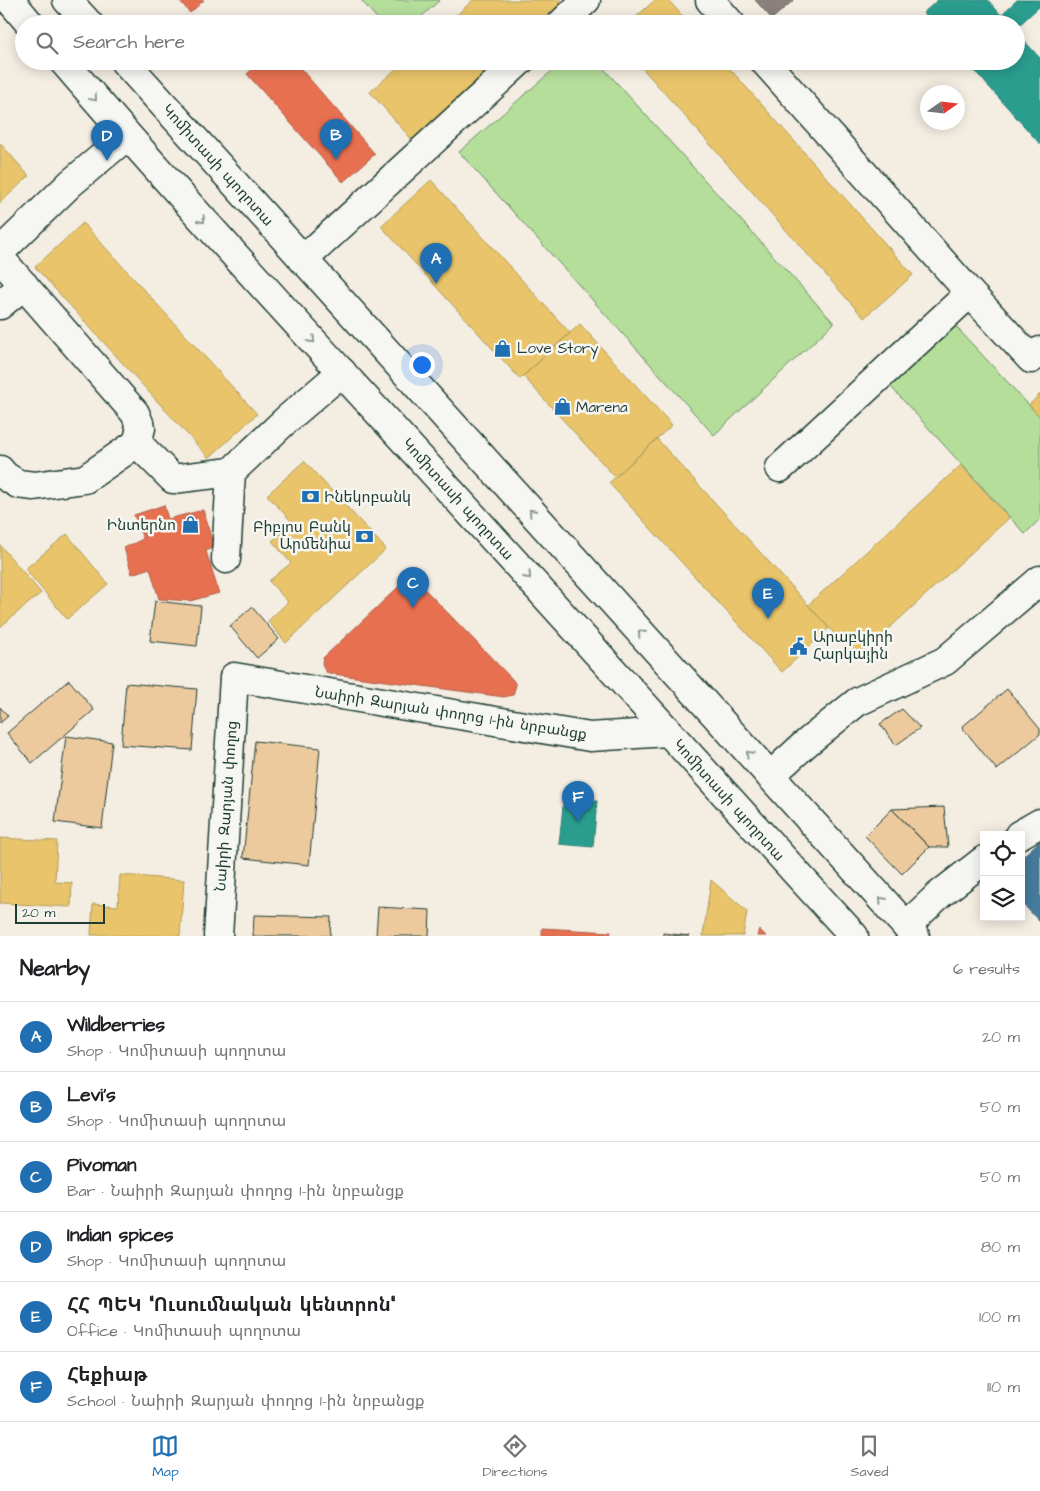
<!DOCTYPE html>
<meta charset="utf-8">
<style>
:root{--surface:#fff;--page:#f6f6f6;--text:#202124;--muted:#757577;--line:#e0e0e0;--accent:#1f6fb2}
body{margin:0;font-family:"Architects Daughter","Noto Sans Armenian",sans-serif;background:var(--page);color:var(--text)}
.controls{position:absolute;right:15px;bottom:15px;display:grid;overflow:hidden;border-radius:0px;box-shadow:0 2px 12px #0003}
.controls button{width:45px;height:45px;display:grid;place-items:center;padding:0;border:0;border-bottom:1px solid var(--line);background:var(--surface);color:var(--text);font:25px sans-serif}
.compass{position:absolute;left:920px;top:85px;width:45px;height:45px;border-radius:50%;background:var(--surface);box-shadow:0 2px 12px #0003;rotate:76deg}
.scale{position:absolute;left:15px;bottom:12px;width:90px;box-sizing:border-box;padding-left:5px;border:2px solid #1f3d34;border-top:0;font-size:14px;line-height:18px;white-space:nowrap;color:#1f3d34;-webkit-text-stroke:4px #f6f6f2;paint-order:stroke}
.you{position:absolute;left:421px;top:364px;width:18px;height:18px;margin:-12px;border:4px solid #fff;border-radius:50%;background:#1a73e8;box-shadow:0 0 0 8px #1a73e833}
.badge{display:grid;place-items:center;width:32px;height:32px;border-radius:50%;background:var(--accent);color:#fff;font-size:16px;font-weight:700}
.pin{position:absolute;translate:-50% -41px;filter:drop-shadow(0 1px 2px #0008)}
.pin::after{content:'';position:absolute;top:26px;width:18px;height:15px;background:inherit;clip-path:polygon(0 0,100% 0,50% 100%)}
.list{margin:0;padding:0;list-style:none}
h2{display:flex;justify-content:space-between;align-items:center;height:65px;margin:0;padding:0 20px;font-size:21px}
h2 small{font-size:16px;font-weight:400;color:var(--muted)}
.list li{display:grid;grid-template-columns:32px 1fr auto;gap:15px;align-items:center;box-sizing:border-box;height:70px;padding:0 20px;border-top:1px solid var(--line)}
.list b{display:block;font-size:19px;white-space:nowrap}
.list p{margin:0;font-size:16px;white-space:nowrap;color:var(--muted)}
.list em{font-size:16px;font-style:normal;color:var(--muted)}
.icon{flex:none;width:28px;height:28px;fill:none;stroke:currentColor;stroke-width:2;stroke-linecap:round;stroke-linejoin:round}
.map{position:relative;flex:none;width:1040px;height:936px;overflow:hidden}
.search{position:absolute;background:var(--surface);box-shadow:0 2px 12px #0003;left:15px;right:15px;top:15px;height:55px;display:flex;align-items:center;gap:12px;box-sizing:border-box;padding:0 18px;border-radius:28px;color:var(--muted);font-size:19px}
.sheet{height:485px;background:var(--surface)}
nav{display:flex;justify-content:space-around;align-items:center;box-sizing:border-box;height:70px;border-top:1px solid var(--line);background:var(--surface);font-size:14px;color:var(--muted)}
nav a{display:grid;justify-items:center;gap:2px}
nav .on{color:var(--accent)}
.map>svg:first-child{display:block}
</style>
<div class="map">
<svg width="1040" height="936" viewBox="0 0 1040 936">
<rect width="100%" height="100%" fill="#f4ede1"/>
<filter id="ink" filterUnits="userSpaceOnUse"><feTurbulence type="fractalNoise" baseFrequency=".02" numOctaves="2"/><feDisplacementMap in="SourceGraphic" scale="10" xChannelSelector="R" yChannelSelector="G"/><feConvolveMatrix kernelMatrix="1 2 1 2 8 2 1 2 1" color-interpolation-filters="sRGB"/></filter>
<g filter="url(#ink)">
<path fill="#b5de9b" stroke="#6a8e68" d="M361 0H440L413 24H382Z
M563 61H597L834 323 714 435 459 152Z
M946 316 1040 417V519L1025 534 881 376Z"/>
<path fill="#e9c46a" stroke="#ac9c5a" d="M473 0H561L567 6 547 24H447Z
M655 0H668L690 24H628Z
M405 61H505L414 142 370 92Z
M636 61H723L913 275 864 318Z
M0 143 29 176 0 203Z
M431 180 570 333 520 379 381 226Z
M83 223 257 414 209 458 35 267Z
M580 324 672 425 615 477 523 376Z
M1040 394V417L1029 405Z
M657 439 829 628 782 672 609 483Z
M304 461 386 549 286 643 268 621 288 602 269 581 291 563 272 541 293 523 267 495Z
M961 465 1009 518 857 658 808 605Z
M67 534 108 584 67 619 25 569Z
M0 545 41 593 0 627Z
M0 838 57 841 55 882 72 883 71 907 0 903Z
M120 875 184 880 180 936 91 935 93 904 118 906Z
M711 880 747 911 743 936H703Z"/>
<path fill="#e76f51" stroke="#ab6048" d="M179 0H204L190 13Z
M261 61H294L375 154 343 182 247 74Z
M164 505 168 519 203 510 214 547 206 551 219 593 190 601 159 599 150 568 132 574 124 548 143 539 134 515Z
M411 575 513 680 516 685 513 695 504 697 333 674 326 672 323 667 322 663 323 658Z
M542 928 611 932 610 936H542Z
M759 929 766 936H757Z"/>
<path fill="#2a9d8f" stroke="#278074" d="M938 0H988L1001 15 1017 0H1040V6L1016 28V24H933L923 13Z
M1016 32 1040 58V144L966 61H1016Z
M564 797 597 801 593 847 559 844Z"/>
<path fill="#457b9d" stroke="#3a687e" d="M1040 841V922L1021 902V858Z"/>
<path fill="#8a817c" stroke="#6a6d66" d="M755 0H794L772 19Z"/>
<path fill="#edca9e" stroke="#1f3d34" d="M155 601 201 606 197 646 150 641Z
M252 607 279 639 257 658 230 626Z
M69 680 94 710 32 763 7 733Z
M126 683 197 689 192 750 121 745Z
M1007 689 1040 729V734L997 770 962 727Z
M0 707 8 716 0 723Z
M902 709 920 728 896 745 880 724Z
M66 736 112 742 102 828 55 822Z
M255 741 320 748 309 865 243 858Z
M944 807 948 847H929L892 809Z
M892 809 929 847 902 874 865 836Z
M378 907 430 910 429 936H376Z
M254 915 331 917 330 936H253Z
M663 933 689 936H663Z"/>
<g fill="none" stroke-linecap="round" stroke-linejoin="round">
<defs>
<path id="minor" d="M710 0 731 24
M561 24 586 0
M764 61 970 293 780 468
M0 252 71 183 127 136
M0 258 135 413 141 428 137 443 85 479 34 486 18 484 5 476 0 470
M303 260 520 61
M970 293 1031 359 1040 351
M0 305 24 285
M137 443 173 479 231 472
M226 559 231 472 286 420 342 372
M770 776 804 745 857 702 945 661 1040 580
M1019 835 1040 823
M906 926 939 895 984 860
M218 936 234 677 590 737 668 732"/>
<path id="major" d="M10 0 30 24
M67 0 89 24
M63 61C189 208 321 349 452 493 586 640 719 789 854 936
M124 61 915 936"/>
</defs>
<use href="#minor" stroke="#1f3d34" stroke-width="31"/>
<use href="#major" stroke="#1f3d34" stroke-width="31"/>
<use href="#minor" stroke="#f6f6f2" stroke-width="28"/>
<use href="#major" stroke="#f6f6f2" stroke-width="28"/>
</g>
<defs><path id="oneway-chevron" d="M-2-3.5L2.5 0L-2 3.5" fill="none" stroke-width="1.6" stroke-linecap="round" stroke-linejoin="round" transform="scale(1.25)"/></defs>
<g stroke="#8a9a93">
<use href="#oneway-chevron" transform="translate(94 98) rotate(49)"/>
<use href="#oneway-chevron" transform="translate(202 220) rotate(48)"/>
<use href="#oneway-chevron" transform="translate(312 340) rotate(47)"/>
<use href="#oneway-chevron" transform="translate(532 512) rotate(-132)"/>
<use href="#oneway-chevron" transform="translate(528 576) rotate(48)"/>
<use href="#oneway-chevron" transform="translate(641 633) rotate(-132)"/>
<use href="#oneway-chevron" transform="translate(749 754) rotate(-132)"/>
<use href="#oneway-chevron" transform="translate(882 900) rotate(-132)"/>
</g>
</g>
<defs>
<symbol id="shop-bare" viewBox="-9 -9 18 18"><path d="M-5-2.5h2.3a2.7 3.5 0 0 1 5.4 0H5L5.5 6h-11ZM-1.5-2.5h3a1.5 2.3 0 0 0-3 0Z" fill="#1f6fb2" stroke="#f6f6f2" stroke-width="2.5" paint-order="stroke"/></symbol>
<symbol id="bank-bare" viewBox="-9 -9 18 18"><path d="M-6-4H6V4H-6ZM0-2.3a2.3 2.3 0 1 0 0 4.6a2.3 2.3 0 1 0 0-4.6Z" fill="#1f6fb2" stroke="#f6f6f2" stroke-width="2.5" paint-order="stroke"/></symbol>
<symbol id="civic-bare" viewBox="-9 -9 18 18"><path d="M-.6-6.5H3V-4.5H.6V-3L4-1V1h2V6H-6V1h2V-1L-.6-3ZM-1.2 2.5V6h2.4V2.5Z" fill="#1f6fb2" stroke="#f6f6f2" stroke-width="2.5" paint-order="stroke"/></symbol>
</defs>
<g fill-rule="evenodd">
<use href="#shop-bare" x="490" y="336" width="25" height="25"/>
<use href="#shop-bare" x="550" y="394" width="25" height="25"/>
<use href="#bank-bare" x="298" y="484" width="25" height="25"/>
<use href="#shop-bare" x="178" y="512" width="25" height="25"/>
<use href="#bank-bare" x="352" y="524" width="25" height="25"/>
<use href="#civic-bare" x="786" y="634" width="25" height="25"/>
</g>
<g text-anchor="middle" stroke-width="5" stroke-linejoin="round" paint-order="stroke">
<g font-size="15" fill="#1f3d34" stroke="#f6f6f2">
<text transform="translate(218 165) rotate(48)" y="5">Կոմիտասի պողոտա</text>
<text transform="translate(458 499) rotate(48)" y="5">Կոմիտասի պողոտա</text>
<text transform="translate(451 713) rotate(9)" y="5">Նաիրի Զարյան փողոց 1-ին նրբանցք</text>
<text transform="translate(729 800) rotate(48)" y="5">Կոմիտասի պողոտա</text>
<text transform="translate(226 806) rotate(-86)" y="5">Նաիրի Զարյան փողոց</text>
</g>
<g font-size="15" fill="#1f3d34" stroke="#f6f6f2" text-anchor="start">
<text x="517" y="353">Love Story</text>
<text x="576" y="412">Marena</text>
<text x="324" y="502">Ինեկոբանկ</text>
<text x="176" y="530" text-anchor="end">Ինտերնո</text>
<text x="351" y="532" text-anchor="end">Բիբլոս Բանկ<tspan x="351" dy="17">Արմենիա</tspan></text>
<text x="813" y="642">Արաբկիրի<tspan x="813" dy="17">Հարկային</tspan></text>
</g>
</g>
</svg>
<div class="controls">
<button><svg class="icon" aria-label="locate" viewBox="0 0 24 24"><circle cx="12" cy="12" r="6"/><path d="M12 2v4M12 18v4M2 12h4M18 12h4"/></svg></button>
<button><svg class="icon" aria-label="layers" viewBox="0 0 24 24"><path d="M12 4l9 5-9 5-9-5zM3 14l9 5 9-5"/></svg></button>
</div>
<svg class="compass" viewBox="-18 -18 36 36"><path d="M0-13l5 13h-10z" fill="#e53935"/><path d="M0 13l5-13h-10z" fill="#757577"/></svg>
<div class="scale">20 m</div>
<div class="you"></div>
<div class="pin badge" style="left:436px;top:284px">A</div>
<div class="pin badge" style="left:336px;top:160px">B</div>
<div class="pin badge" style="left:413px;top:608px">C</div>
<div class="pin badge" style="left:107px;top:161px">D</div>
<div class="pin badge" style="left:768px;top:619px">E</div>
<div class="pin badge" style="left:578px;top:822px">F</div>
<div class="search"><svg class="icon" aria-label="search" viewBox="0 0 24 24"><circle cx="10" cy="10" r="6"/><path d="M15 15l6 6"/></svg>Search here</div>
</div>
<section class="sheet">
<h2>Nearby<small>6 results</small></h2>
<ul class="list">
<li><span class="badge">A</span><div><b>Wildberries</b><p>Shop · Կոմիտասի պողոտա</p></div><em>20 m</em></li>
<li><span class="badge">B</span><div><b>Levi's</b><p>Shop · Կոմիտասի պողոտա</p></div><em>50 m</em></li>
<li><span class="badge">C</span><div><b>Pivoman</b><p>Bar · Նաիրի Զարյան փողոց 1-ին նրբանցք</p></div><em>50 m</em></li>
<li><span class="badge">D</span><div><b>Indian spices</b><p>Shop · Կոմիտասի պողոտա</p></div><em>80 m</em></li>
<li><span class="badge">E</span><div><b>ՀՀ ՊԵԿ &quot;Ուսումնական կենտրոն&quot;</b><p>Office · Կոմիտասի պողոտա</p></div><em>100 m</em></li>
<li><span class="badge">F</span><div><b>Հեքիաթ</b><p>School · Նաիրի Զարյան փողոց 1-ին նրբանցք</p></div><em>110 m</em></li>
</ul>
</section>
<nav>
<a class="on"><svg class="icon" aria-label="map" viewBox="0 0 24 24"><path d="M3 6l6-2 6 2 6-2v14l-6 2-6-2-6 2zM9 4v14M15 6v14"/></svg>Map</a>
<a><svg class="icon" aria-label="directions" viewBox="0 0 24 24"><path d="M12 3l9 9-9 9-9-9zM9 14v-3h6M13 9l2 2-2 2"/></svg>Directions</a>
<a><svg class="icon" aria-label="saved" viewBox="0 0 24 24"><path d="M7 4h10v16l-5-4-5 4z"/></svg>Saved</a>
</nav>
